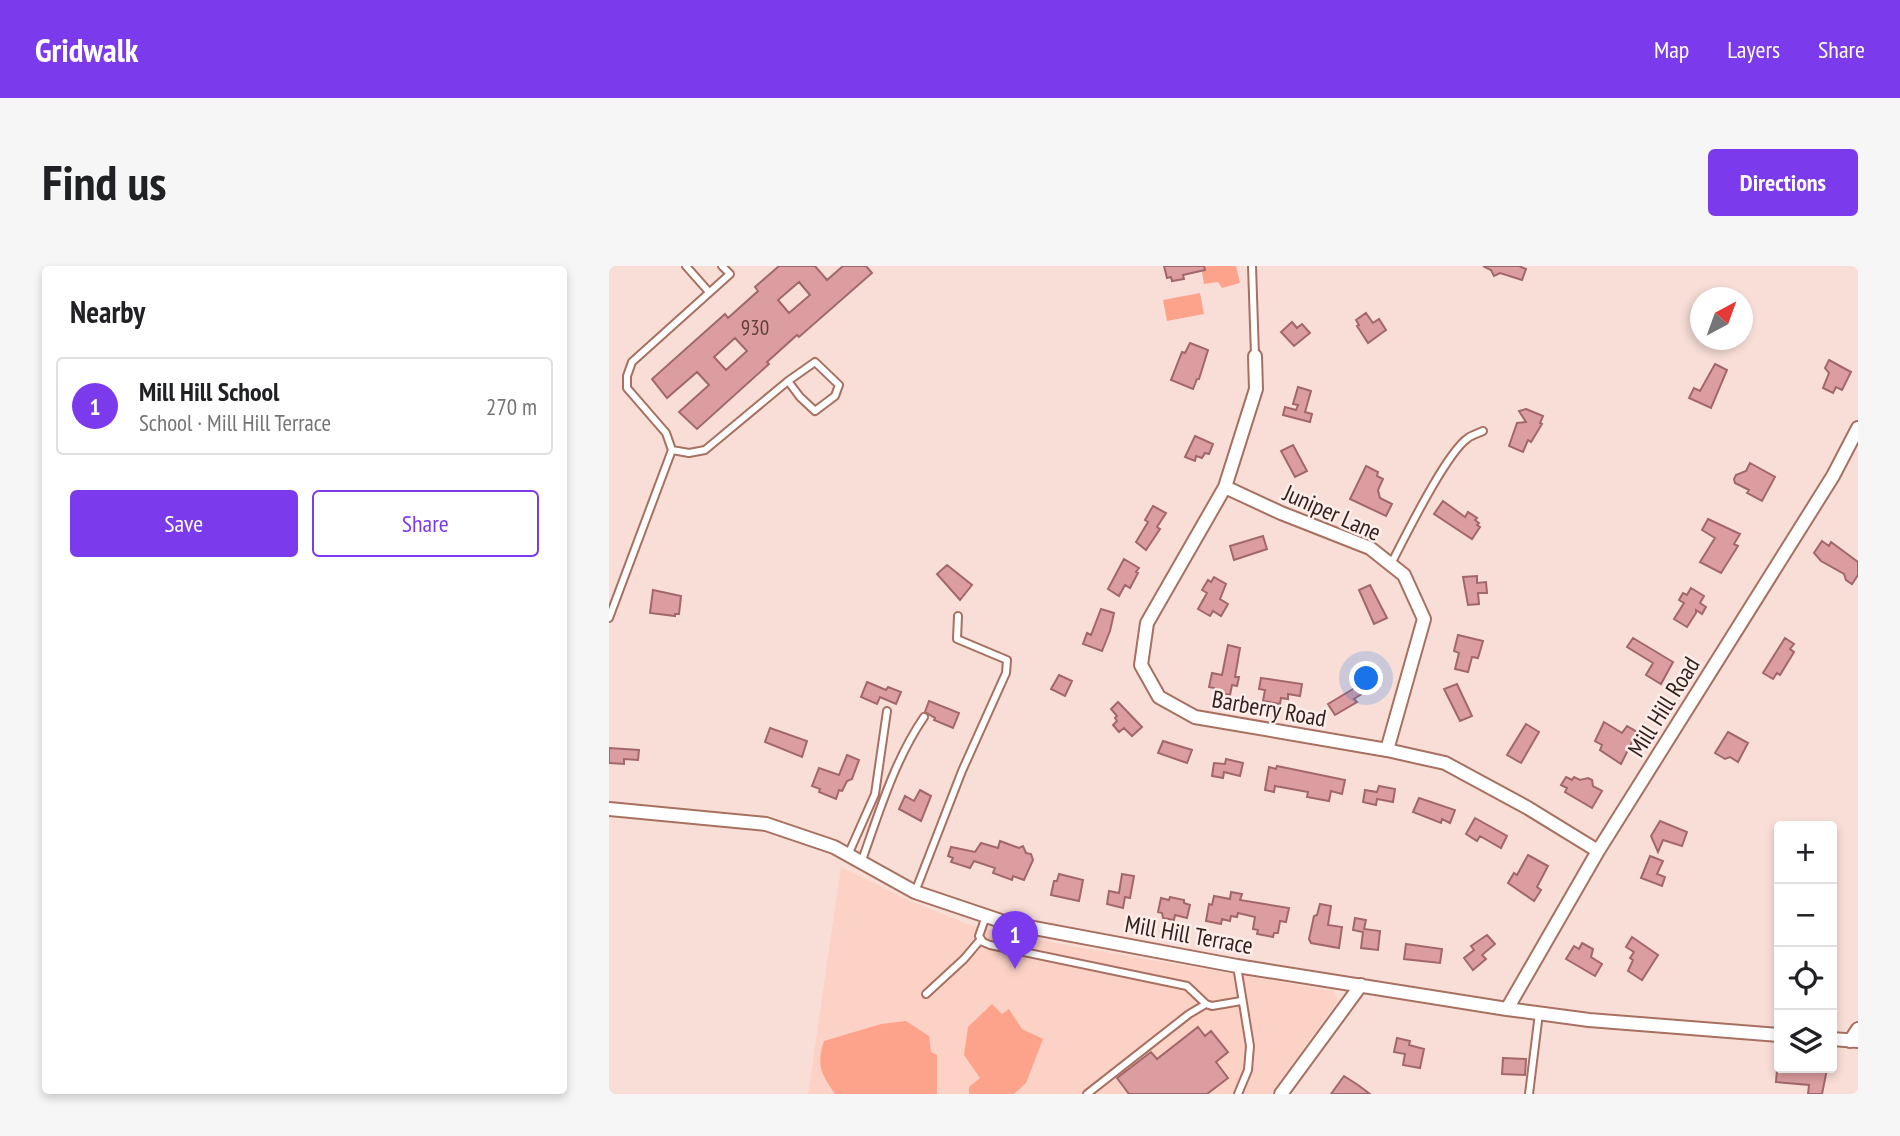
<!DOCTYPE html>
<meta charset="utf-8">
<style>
:root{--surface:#fff;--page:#f6f6f6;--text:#202124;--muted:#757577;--line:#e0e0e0;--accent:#7c3aed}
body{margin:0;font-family:"PT Sans Narrow",sans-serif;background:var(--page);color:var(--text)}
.controls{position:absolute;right:21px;bottom:21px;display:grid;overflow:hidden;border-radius:7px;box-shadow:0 4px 10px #0003}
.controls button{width:63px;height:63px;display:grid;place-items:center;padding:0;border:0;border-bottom:2px solid var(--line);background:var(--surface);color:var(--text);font:35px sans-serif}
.compass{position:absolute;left:1081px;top:21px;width:63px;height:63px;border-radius:50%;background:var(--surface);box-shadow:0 4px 10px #0003;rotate:41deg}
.you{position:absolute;left:758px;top:413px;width:24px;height:24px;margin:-18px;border:5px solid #fff;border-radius:50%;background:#1a73e8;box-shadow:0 0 0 10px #1a73e833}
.badge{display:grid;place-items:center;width:46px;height:46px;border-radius:50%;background:var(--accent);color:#fff;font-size:23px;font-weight:700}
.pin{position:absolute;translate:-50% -58px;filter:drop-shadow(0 2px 4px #0008)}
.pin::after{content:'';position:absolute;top:37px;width:24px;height:21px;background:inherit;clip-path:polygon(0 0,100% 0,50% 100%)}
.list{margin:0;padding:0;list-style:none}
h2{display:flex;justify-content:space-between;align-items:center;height:91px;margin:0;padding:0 28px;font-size:30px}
h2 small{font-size:23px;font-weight:400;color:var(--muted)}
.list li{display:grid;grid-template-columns:46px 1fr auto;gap:21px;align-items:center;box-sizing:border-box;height:98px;margin:0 14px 14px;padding:0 14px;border:2px solid var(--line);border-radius:7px}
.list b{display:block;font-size:26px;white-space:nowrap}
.list p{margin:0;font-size:23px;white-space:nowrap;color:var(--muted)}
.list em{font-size:23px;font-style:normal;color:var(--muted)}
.actions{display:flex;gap:14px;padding:21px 28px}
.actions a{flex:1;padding:16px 0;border:2px solid var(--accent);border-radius:7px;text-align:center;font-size:24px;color:var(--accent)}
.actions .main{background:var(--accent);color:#fff}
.icon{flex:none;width:38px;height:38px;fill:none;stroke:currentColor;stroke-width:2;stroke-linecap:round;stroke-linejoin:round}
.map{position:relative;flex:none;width:1249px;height:828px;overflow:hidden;border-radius:7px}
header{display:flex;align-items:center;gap:42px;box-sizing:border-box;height:98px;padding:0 35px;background:var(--accent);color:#fff}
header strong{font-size:33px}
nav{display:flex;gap:38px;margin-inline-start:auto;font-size:24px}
.intro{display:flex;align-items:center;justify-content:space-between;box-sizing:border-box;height:168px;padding:0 42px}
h1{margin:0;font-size:49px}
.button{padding:18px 32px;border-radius:7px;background:var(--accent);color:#fff;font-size:24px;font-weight:700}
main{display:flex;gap:42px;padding:0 42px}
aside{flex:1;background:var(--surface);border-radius:7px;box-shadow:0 4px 10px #0003}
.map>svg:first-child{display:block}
</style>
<header>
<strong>Gridwalk</strong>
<nav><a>Map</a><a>Layers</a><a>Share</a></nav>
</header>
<div class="intro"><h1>Find us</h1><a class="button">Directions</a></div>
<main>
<aside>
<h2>Nearby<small></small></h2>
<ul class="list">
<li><span class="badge">1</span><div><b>Mill Hill School</b><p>School · Mill Hill Terrace</p></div><em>270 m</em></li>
</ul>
<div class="actions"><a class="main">Save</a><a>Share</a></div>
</aside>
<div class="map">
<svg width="1249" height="828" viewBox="0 0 1249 828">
<rect width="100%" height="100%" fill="#f8ded7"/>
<path fill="#fdd2c6" d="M232 601 304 636 364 660 467 681 725 725 729 734 662 828H199Z"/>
<path fill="#fda38b" d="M592 0H627L631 17 613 22 609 16 595 18Z
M591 27 595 48 558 55 554 34Z
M383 738 393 748 400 743 413 763 434 773 417 817 405 828H360V821L371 812 355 789 359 761Z
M297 755 320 770 322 786 328 789V828H226C212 807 207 800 215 775L272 758Z"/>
<path fill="#dc9da0" stroke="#a2676b" stroke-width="2" fill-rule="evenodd" d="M170 0H206L218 14 234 0H257L263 7 190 71 188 69 158 96 160 98 88 163 70 146 100 119 88 106 58 132 43 113 116 48 119 52 149 25 146 21ZM190 16 201 29 180 47 169 34ZM126 72 138 85 117 104 105 91Z
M555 0H595L596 4 574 9 575 13 563 15 562 11 558 12Z
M874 0H910L917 3 913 14 891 7 885 10 882 4Z
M757 47 764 57 770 53 777 64 759 77 748 60 750 59 747 54Z
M683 56 688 62 693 58 701 67 685 80 672 66Z
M581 77 599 84 590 113H588L584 123 562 114 573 86 576 87Z
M1220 94 1242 106 1233 124 1227 121 1224 127 1214 122 1220 107 1216 102Z
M1106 98 1118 104 1102 142 1080 132 1085 122 1091 125Z
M689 121 702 125 696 146 703 148 701 156 674 149 676 141 687 144 689 139 684 138Z
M917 143 934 150 931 157 933 158 922 176 919 174 914 186 900 180 908 157 917 156 910 145Z
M586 170 604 178 600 188 596 187 593 192 587 190 586 195 576 191Z
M684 179 698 205 686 211 672 185Z
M1141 197 1166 211 1153 235 1138 227 1140 224 1126 217 1125 213 1127 209 1137 205Z
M757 200 769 206 768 210 774 213 769 224 771 232 783 238 777 250 741 233Z
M834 235 856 251 859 246 868 252 866 254 870 257 868 259 871 261 863 273 825 248Z
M544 240 557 247 548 261 551 263 537 284 527 276 539 256 536 254Z
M1099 253 1131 268 1125 278 1129 280 1112 307 1091 296 1106 272 1093 264Z
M654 270 658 283 625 294 621 280Z
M1213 275 1220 280 1222 276 1249 296V309L1243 318 1237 314 1235 308 1212 295 1205 287Z
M515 293 530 302 527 306 529 307 521 322 516 319 510 330 499 323Z
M338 299 363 319 351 334 328 308Z
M868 310V317L877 316 878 327H869L870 338 859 339 854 311Z
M605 311 617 318 611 333 619 338 612 350 604 345 601 350 589 343 598 327 593 324 599 314 602 316Z
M761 319 778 352 765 358 750 324Z
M1082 322 1095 330 1091 337 1097 341 1093 348 1087 344V347L1078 361 1065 353 1075 337 1070 334 1074 327 1078 329Z
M44 324 72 330 70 348H66V350L41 347Z
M492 343 505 347 501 365 493 385 474 378 478 367 482 369Z
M849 369 874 375 869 392 863 391 859 406 846 403 850 387 845 385Z
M1024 372 1064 396 1052 418 1037 409 1044 397 1018 381Z
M1176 372 1185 378 1181 383 1185 386 1171 409 1168 407 1164 413 1154 407Z
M619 379 631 382 626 411H630L628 420 623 419 621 429 605 426V422L600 421 603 407 613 409Z
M450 409 463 415 456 430 442 423Z
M652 412 693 418 691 430 679 428V433L672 432 671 438 654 435 656 424 650 423Z
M753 413 759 424 745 433 748 436 726 449 719 438 744 423V419Z
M258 416 277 424 279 421 292 426 287 438 271 431 268 438 252 431Z
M848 418 863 450 851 455 835 423Z
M320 435 350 447 344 462 325 454 326 452 316 446Z
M509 436 533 461 523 470 515 462 510 466 504 459 508 455 506 452 508 450 502 443Z
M995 456 1013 467 1018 460 1028 466 1012 498 991 484 993 479 986 475Z
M917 458 930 466 912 497 898 489Z
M161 462 198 475 193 491 156 476Z
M1119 466 1139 477 1129 496 1121 491 1116 493 1106 487Z
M554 475 583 484 578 497 549 487Z
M0 482 30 484 29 494 15 493V498L0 497Z
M238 489 250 494 243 513 238 515 233 525 230 524 227 533 210 526 211 523 203 520 210 502 230 509Z
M617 493 634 497 631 510 615 506 614 512 603 510 605 497 616 498Z
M668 500 736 514 733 528 722 525 720 535 698 531 699 526 666 520 665 526 656 524 660 501 667 503Z
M957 511 963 514 965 511 971 514 979 512 983 514 984 520 993 525 983 542 956 526 958 522 952 519Z
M770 520 786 523 784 536 768 533 767 539 754 536 756 524 768 526Z
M311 524 322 530 312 555 290 543 296 530 305 535Z
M810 532 846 544 841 557 833 553 832 557 804 546Z
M866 552 898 570 892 582 871 570 868 575 857 568Z
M1051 555 1078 566 1073 580 1054 574 1049 586 1042 570Z
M391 575 410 582 414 580 417 587 422 588 424 594 415 614 404 610 403 614 384 607 386 602 365 595 361 602 342 596 344 592 339 590 342 581 366 586 372 577 389 582Z
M919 589 939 600 928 621 932 624 925 635 899 617 905 607 908 609Z
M1041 590 1054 595 1048 608 1056 611 1053 620 1032 612Z
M450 608 474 614 470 635 442 629 445 615H448Z
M513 608 525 610 521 632 516 631 514 642 498 638 500 625 510 627Z
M622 626 633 628 631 634 680 642 677 656 671 655 669 667H665L664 671 648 668 649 664 644 663 646 651 629 647 628 651 622 650 621 655 613 653 612 658 597 655 600 638 603 639 605 630 621 633Z
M561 631 575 634V637L581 639 578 652 566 649 565 654 554 652 553 647 549 646 552 632 560 634Z
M711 638 722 640 719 659 733 661 730 682 702 677 700 673 705 650 708 649Z
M746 652 757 654 755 663 771 665 769 684 752 682 754 666 744 664Z
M878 669 886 678 873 689 877 693 864 704 855 692 865 684 862 680Z
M1023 671 1049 689 1033 714 1019 705 1024 694 1021 692 1025 686 1017 681Z
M973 677 984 683 982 691 993 698 986 710 957 693 965 680 970 683Z
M797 678 833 683 831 697 795 693Z
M589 761 596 770 602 765 619 786 607 796 619 812 598 828H520L508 812 542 786 548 793Z
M788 772 801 775 800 779 815 783 811 802 794 799 796 788 785 786Z
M894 792 917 793 916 809 893 808Z
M1190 802 1218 803 1213 828H1199L1200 819 1167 816 1168 804 1190 805Z
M735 810 749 819 761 828H722Z"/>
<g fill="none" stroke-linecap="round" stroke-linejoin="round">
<defs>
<path id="service" d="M77 0 100 26
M643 0 646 89
M63 184 80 187 96 184 179 115 206 96 230 119 226 130 206 145 191 131 179 115
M782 298C796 271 837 187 859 172 863 169 870 167 874 165
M0 352 63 184 57 167 18 122V110L23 96 121 8 113 0
M239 589 266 528 278 445
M252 597C270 547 285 495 315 451
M306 626 353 505 397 407 398 394 348 373 349 350
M377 650 370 670 374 676 381 679 578 720 597 738
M628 700 641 780 639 804 629 828
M317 728 355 693 372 673
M478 828 580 748 597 738 603 740 632 735
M920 828 930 747"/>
<path id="minor" d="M646 90 647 123 616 221 538 357 532 399 550 431 586 451 778 484 836 497 919 542 989 585
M616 221 672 247 761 282 795 309 815 353 778 484
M0 543 157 558 225 581 306 626 398 657 628 700 898 743 980 754 1170 769
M898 743 989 585 1224 210 1249 162
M1223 773 1249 775
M1241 775 1249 763
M672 828 752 719"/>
</defs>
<use href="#service" stroke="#a87060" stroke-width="10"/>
<use href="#minor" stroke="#a87060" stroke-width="16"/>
<use href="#service" stroke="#fff" stroke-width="6"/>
<use href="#minor" stroke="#fff" stroke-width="12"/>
</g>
<g text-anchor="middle" stroke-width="5" stroke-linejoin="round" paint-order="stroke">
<g font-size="21" fill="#603e3a">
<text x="146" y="69">930</text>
</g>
<g font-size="24" fill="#361f18" stroke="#fceeeb">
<text transform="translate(723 247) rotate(24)" y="8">Juniper Lane</text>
<text transform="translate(1055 441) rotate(-58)" y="8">Mill Hill Road</text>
<text transform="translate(660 443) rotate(10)" y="8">Barberry Road</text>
<text transform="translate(580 669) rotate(10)" y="8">Mill Hill Terrace</text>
</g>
</g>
</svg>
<div class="controls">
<button>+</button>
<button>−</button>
<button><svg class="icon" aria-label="locate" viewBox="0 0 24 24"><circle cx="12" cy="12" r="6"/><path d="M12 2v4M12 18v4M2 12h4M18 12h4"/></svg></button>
<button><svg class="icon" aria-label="layers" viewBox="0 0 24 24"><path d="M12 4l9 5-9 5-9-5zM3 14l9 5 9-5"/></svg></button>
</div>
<svg class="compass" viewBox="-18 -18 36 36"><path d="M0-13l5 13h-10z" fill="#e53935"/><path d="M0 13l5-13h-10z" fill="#757577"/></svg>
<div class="you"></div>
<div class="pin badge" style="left:406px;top:703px">1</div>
</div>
</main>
